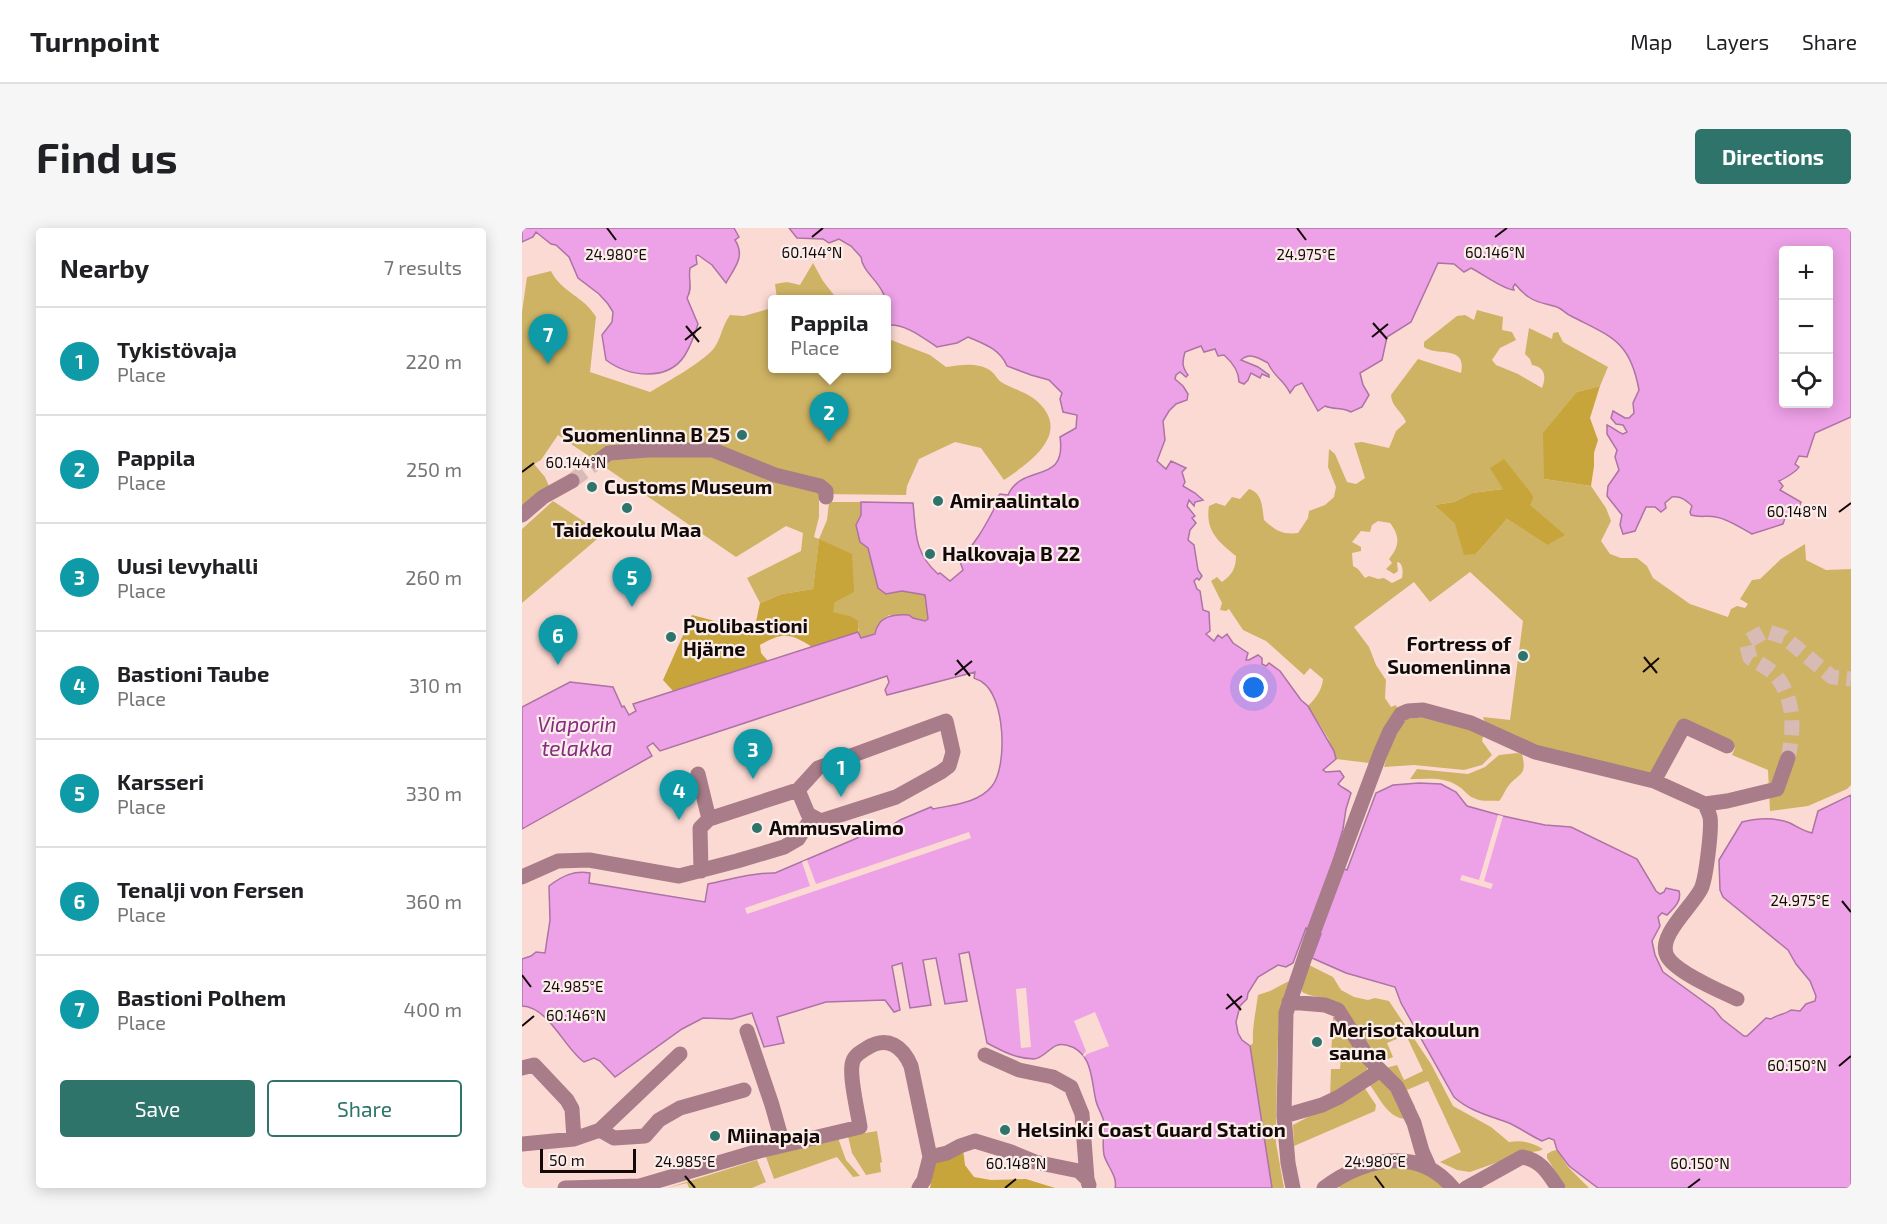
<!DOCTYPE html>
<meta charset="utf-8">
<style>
:root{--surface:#fff;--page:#f6f6f6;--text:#202124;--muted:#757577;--line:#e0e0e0;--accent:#2e746a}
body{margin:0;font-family:"Exo 2",sans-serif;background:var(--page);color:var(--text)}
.controls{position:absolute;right:18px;top:18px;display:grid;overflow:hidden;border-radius:6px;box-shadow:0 3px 15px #0003}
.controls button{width:54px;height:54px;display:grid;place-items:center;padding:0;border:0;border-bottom:2px solid var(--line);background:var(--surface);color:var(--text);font:30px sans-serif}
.scale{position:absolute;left:18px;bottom:15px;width:96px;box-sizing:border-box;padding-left:6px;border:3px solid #130907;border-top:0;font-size:16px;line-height:21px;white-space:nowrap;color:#130907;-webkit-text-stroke:4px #faedea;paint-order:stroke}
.you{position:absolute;left:732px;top:460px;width:21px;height:21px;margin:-15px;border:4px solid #fff;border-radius:50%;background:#1a73e8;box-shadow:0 0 0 9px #1a73e833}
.badge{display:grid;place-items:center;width:39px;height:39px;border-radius:50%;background:var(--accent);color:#fff;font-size:20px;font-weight:700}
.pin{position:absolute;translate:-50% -50px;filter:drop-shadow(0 2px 3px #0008)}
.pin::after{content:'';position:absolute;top:32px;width:21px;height:18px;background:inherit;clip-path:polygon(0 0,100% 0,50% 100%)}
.popup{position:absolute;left:246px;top:67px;width:123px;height:78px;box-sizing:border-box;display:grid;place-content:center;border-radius:6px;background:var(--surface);filter:drop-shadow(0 2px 4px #0005);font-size:20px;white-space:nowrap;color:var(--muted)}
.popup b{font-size:22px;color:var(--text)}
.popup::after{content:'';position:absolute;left:50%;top:100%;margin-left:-12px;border:12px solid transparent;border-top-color:var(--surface)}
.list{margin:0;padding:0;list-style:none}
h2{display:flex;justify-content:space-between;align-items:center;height:78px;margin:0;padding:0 24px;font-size:26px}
h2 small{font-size:20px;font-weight:400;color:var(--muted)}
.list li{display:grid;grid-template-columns:39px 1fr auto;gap:18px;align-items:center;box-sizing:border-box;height:108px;padding:0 24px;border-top:2px solid var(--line)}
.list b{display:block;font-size:22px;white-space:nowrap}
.list p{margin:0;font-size:20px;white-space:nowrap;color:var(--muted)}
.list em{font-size:20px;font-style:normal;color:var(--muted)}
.actions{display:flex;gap:12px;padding:18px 24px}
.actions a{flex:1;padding:14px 0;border:2px solid var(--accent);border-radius:6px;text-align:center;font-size:21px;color:var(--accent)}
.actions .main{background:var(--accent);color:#fff}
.icon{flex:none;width:33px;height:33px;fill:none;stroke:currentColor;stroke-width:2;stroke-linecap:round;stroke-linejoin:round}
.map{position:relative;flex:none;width:1329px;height:960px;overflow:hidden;border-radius:6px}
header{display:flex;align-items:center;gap:36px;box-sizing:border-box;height:84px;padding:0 30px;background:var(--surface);border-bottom:2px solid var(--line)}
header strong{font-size:28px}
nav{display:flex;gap:33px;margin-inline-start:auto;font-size:21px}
.intro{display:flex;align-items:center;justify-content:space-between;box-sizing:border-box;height:144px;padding:0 36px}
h1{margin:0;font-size:42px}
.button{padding:15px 27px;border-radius:6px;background:var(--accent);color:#fff;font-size:21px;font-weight:700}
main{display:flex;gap:36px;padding:0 36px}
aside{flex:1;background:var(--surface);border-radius:6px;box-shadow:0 3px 15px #0003}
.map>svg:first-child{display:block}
</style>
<header>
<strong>Turnpoint</strong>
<nav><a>Map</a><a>Layers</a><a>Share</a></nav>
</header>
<div class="intro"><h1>Find us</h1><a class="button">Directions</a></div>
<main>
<aside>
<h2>Nearby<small>7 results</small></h2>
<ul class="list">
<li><span class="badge" style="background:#0f9aa8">1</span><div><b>Tykistövaja</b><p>Place</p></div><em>220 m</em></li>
<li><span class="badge" style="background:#0f9aa8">2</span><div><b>Pappila</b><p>Place</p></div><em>250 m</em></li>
<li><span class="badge" style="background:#0f9aa8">3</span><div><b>Uusi levyhalli</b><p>Place</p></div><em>260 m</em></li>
<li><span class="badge" style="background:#0f9aa8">4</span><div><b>Bastioni Taube</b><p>Place</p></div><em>310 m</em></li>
<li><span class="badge" style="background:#0f9aa8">5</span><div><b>Karsseri</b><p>Place</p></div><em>330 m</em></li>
<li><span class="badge" style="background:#0f9aa8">6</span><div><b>Tenalji von Fersen</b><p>Place</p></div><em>360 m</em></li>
<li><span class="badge" style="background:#0f9aa8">7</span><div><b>Bastioni Polhem</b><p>Place</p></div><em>400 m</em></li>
</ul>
<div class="actions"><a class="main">Save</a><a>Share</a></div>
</aside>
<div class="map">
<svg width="1329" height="960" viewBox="0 0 1329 960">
<rect width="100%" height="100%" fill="#fcdad4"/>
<path fill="#ceb364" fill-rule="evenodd" d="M291 35 301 53 315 71H255L253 56 265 54 278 57Z
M29 43C39 64 63 69 74 89L68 144 128 164C143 155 187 131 194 117 200 107 200 98 208 87L222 88 250 80V140H364V110L408 127 424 139C439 137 456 134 469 143 473 146 475 151 479 154 490 161 504 163 516 174 550 206 507 235 482 252L459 220 433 214 397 231 385 258 384 267 297 266V289L292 309 297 311 305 292 307 274H339V287L334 297 338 314 346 319 356 360 364 366 380 363 403 367 406 391 403 393 367 387C360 392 354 398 353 406L338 411 335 393 329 388 310 384 313 374 297 312 291 361 260 366 238 375 225 350 279 323 281 305 264 298 214 329 36 207 19 232 12 236 23 249 27 258 0 280V84L5 49Z
M955 82 981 89 980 102 990 104 994 112 978 120 970 132 974 137 996 146 1020 160C1024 150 1024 139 1010 137L1008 131 1003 126 1007 100 1030 111 1031 105 1036 104 1041 114 1086 139 1078 158 1055 164 1022 251 1069 258 1084 280 1089 293 1079 313 1088 326 1099 330H1115L1125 338 1131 350 1168 376 1206 389 1209 381 1215 378 1223 380 1226 376 1218 371 1230 352 1238 351 1259 331 1283 316 1284 332 1304 342 1329 341V557L1325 561 1286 578 1248 583 1246 542 1210 527 1213 520 1162 492 1137 535 1127 546 1019 521 963 495 961 489 988 492 1001 393 948 344 908 374 892 354 832 399 847 419 854 437 864 452 863 470 869 479 874 477 875 480 847 535 814 531 806 510 786 478C794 470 800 462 801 451L788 440 782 447 744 413 721 402 707 381 704 383 698 382 700 375 689 353 695 349 700 354C710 347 714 340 714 328 696 314 683 302 687 278L694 275 703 278 710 269 718 271 727 261C741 265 740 280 742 292 753 302 760 307 776 305L786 290 787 283 803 277 812 269 814 259 806 239 807 221 813 226 825 254 834 256 843 250 832 215 840 214 867 220 874 203 884 194C880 183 870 180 869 167L896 131 939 145C945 116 915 129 902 119V114L935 88 943 87 952 92ZM998 254 1012 269 1007 277 1025 317 985 291 954 326 933 296 912 277 932 274 950 265 981 261ZM856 293 868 295C878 308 878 318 867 331L870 335 864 341 872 346 876 343 875 334 878 335C881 339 881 345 880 350L870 355 862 350 856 351 847 348 843 350 836 341 831 338 830 325 839 323V319L830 314 839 303 848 304 850 297Z
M31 273 81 306 0 375V301Z
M892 490H903L962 505 960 513 970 527 960 537 942 542 892 537 862 539 868 517 884 491Z
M995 525 1000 526C1006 550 996 544 985 560 982 564 981 569 977 573 970 572 961 574 954 571 947 569 944 564 939 560 924 548 906 551 888 551L895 541 946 546 963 539 977 527Z
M787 737 811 749 819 762 832 769 846 772 853 770 867 773 909 836 931 878 969 899 987 914C1001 912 1009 914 1021 921L1017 923 1002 925 948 944 935 942 918 934 939 924 906 853 885 862 893 879 891 882 864 840 875 837 882 852 901 843 884 807 865 815 871 829 857 835 801 770 787 767 780 764 779 758Z
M767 753 757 788 755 834 754 915 762 960H750L728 818 731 815C730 799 734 783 736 767L748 763Z
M811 788 845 838V844L808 871 809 841H818L819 830H809Z
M853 851 865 853 884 891C864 890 857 867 846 855Z
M842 859 854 877 853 883 772 918 771 897Z
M355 903 360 934 358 935 359 944 344 947 330 925 326 908Z
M316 910 324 932 338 948 331 949 315 929 252 951 244 929 259 924Z
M1035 922 1046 939 1067 960H1044L1025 930V926L1030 923Z
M235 932 244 954 230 960H167L165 955 145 960Z
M890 938 914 952 923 960H818L815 957 855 940Z"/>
<path fill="#c7a53b" d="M1078 158 1068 190 1076 212 1072 225V238L1069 258 1022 251 1021 205 1055 164Z
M982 231 1012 269 1008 277 1043 307 1025 317 985 291 954 326 942 327 933 296 912 277 932 274 950 265 981 261 968 240Z
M297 311 330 326 332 364 313 374 311 384 329 388 336 393V404L290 419C268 405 261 404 238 417L239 425 246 433 151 463 141 452 170 387 232 403 238 375 260 366 291 361Z
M441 921 443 937 452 949 469 952 504 951 533 960H408L413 932Z"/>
<path fill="#eda1e7" stroke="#ac73a4" stroke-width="1.5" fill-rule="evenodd" d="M0 0H212L217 9 213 12C224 29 212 40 204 55L190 37 176 27 174 28 175 36 168 40C166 50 171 61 165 70L176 96C173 106 169 117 163 127 146 154 107 149 84 132L80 107 90 94 91 84 86 76 77 66 56 50 47 29 34 17 29 16 14 4 11 9 0 14Z
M267 0H1329V189L1293 205 1285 229 1277 228 1273 236 1277 239C1275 243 1262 251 1257 253L1261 258 1258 262 1279 274 1277 279 1280 282 1263 290 1261 296 1230 306C1219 300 1206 291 1194 289 1185 287 1178 290 1169 287L1168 284 1170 278C1164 272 1159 268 1150 269L1143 275 1144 280 1139 284 1133 279H1124L1113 303 1101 306 1098 297 1100 287 1085 268 1086 258 1097 242 1093 229 1095 222 1085 206V197C1092 200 1095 204 1101 206L1105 204 1101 197 1094 196 1089 190 1091 183 1103 190H1107L1112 185 1111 175 1117 162C1108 112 1089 109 1049 88 1044 86 1041 82 1037 80 1033 78 1028 77 1024 76 1010 73 1002 67 993 56L991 59 992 62C982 62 961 46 949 40L942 44 932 36 916 35 889 94 865 109 860 132 838 145 841 157 847 167 840 179 829 184C820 179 812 182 803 178L796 183 780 155 773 158 768 165C762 152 752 149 746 135 737 130 728 124 719 132L736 139 747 147V149L740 146 738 150 729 145 726 152 722 156 717 154C717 143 710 134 702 127L696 128 693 121 682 124 679 118 663 124C660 134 660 139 666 147L664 149 658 144 654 147 653 151 661 158 666 166 665 172 654 176 647 183 641 193 643 212 635 233 644 241 649 233 664 240 660 244 663 254 661 258 673 265 681 272 673 274 672 278 667 272 665 278 673 288 670 290 674 295 668 302 666 312 672 317 676 342 680 348 677 352 675 350 672 353 675 361 678 363 681 382 687 384 688 403 684 406 692 413 696 407 700 410 705 406 711 415 726 425 724 432H727L736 427 740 430V436L744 438 747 435 758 443 779 472 786 478 812 523 814 531 801 542 804 544 818 543 822 549 816 556C820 560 825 561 829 565L824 581 821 601 810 637 825 642 854 565 871 557 897 555 919 556 934 564 945 578 981 588 1023 597 1049 599 1115 631 1134 663 1138 666 1142 664 1144 660 1157 663C1160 673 1152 680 1145 687L1140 685 1136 689 1138 698 1130 713 1133 727 1141 744 1192 781 1200 791 1222 808H1225L1244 790 1249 791C1256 786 1262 787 1269 782L1278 783 1284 776 1293 773 1294 768 1288 753 1274 736 1266 722 1201 669 1198 662 1197 632 1220 594C1237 590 1251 589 1268 595 1276 599 1281 603 1290 605L1296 583 1329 567V960H1076L1047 938 1035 922 1032 912 1027 910 1020 913C1009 908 998 900 987 895 968 888 947 883 932 869L879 775 873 759 824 745 790 730 799 706 784 700 771 735 764 739 756 737 736 749 726 765 725 771 718 778 714 794 716 805 720 812 728 818 750 960H593C596 949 585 938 582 927 580 917 582 905 582 895 581 887 576 881 574 873 569 852 571 823 544 817 530 813 524 830 512 831 495 831 480 823 465 815L447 724 437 726 445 773 423 776 414 730 401 732 409 777 388 780 380 735 370 738 378 782 372 784 363 772 304 774 255 789 262 815 242 819 230 785 210 791 181 790 160 801 93 849 78 833 72 830 62 834C42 820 27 779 0 778V731L9 728 14 724 23 725 28 692 27 658C40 648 52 642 68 645L67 655 183 674 186 656C207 652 232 644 253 645L347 605 369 598 378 592 409 579 411 581C430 577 457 575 470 558 486 538 483 468 460 454 458 452 455 452 452 450L453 444 365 467 363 462 367 454 365 448 138 523 131 515 125 519 130 528 0 601V479L48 454 91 459 100 479 102 478 107 487 114 483 111 476 336 404 339 410 353 406C356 388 371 386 387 387L391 390 403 393 406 391 403 367 380 363 364 366 356 360 346 320 338 314 334 297 339 287V274L391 275C394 304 392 325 416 346L418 345 428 353 441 342 437 331C452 318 462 300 471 283 474 276 472 273 478 266L486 267C501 234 545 258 538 209L554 200 555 187 541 184 538 171 540 165 527 152 509 147 485 138C478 121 462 116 446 109L435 115 415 119C401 110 384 96 367 97 366 83 368 76 360 63 354 51 340 42 339 29L329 18 317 11 307 15 301 11 275 10ZM1262 22H1306V176L1292 178 1286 176H1262Z"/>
<path fill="#fcdad4" d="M976 587 981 588 962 653 971 656 969 661 938 652 940 647 957 652Z
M447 604 449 610 225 686 223 680 288 658 280 634 285 632 294 656Z
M504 760 509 819 499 820 494 761Z
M573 784 587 818 565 826 562 829 561 827 564 823 552 793Z"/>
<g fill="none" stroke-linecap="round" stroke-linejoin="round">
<path stroke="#d9bbb5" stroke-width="15" stroke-dasharray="15 8" stroke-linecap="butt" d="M50 253 75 234
M1266 530C1272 503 1273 472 1255 449 1249 441 1236 435 1228 430L1224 414 1244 403 1262 409 1310 449 1329 451"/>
<path stroke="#a87c89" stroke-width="15" d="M75 234 87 225 126 222H191L253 247 298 258 304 263V269
M0 287 21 269 50 253
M176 546 187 591
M1132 553 1162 498 1205 518
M1183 576 1205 573 1255 561 1266 530
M179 643 178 600 187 591 276 562 296 540 424 493 431 524 427 538 419 544 374 569 299 593 286 586 276 562
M0 649 36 633 67 632 157 648 215 633 262 619 276 611 290 589
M767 774 803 777 816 782 847 831 875 859 892 895 900 923 908 941
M225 803 250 877 261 916
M463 827 497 842 531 849 549 859 560 886 565 951
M0 840 12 837 45 872 50 881 52 911
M762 888 800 877 817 869 857 843
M78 902 92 910 123 908 137 892 158 880 222 862
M0 916 52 911 78 902 158 826
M408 929 425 925 438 918 453 913 489 924 513 934 557 943 565 951 567 957
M43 960 118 958 237 923 338 899C336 884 326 845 331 833 333 827 340 823 345 820 366 807 381 819 389 838L408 929 402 952 397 960
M771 960 766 935 762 888 764 785 790 708 858 526 868 503 879 486 886 483 901 482 949 495 1013 524 1132 553 1183 576C1184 580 1187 584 1188 589 1190 600 1184 651 1179 661 1170 679 1135 708 1145 728 1153 744 1198 763 1215 771
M802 960C841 931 895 917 931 960
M944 960 1000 929C1019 932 1026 945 1036 960"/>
</g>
<path fill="none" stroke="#130907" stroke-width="2" d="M85 0 94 12M775 0 784 12M290 9 301 0M973 9 985 0M851 95 865 111M164 98 177 114M850 109 866 96M163 112 179 99M0 244 12 235M1317 284 1329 275M1122 429 1135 445M435 432 448 448M1121 444 1137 430M433 447 450 433M1320 673 1329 684M0 747 9 759M705 766 719 782M704 781 720 768M0 798 12 788M1317 838 1329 828M163 948 173 960M853 948 862 960M483 960 494 951M1166 960 1178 951"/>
<g fill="#2e746a" stroke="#faedea" stroke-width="2">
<circle cx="220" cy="207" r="6"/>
<circle cx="70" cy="259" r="6"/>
<circle cx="416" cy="273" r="6"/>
<circle cx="105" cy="280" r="6"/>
<circle cx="408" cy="326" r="6"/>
<circle cx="149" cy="409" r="6"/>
<circle cx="1001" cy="428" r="6"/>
<circle cx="235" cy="600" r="6"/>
<circle cx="795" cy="814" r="6"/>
<circle cx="483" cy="902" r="6"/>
<circle cx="193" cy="908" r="6"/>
</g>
<g text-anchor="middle" stroke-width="4.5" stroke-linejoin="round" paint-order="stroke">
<g font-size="20" font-weight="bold" fill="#130907" stroke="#faedea" text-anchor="start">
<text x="208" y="214" text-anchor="end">Suomenlinna B 25</text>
<text x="82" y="266">Customs Museum</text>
<text x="428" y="280">Amiraalintalo</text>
<text x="105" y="309" text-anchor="middle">Taidekoulu Maa</text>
<text x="420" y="333">Halkovaja B 22</text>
<text x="161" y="405">Puolibastioni<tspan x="161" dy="23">Hjärne</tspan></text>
<text x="989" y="423" text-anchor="end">Fortress of<tspan x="989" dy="23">Suomenlinna</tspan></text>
<text x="247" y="607">Ammusvalimo</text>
<text x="807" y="809">Merisotakoulun<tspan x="807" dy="23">sauna</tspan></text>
<text x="495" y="909">Helsinki Coast Guard Station</text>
<text x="205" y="915">Miinapaja</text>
</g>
<g font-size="21" font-style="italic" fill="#832c80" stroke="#faedea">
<text x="55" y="504">Viaporin<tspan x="55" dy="24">telakka</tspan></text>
</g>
</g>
<g font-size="15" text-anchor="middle" fill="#130907" stroke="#faedea" stroke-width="4.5" stroke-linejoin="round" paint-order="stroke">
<text x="290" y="30">60.144°N</text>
<text x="973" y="30">60.146°N</text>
<text x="94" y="32">24.980°E</text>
<text x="784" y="32">24.975°E</text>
<text x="54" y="240">60.144°N</text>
<text x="1275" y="289">60.148°N</text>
<text x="1278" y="678">24.975°E</text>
<text x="51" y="764">24.985°E</text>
<text x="54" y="793">60.146°N</text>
<text x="1275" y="843">60.150°N</text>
<text x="163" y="939">24.985°E</text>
<text x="853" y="939">24.980°E</text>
<text x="494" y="941">60.148°N</text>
<text x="1178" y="941">60.150°N</text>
</g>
</svg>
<div class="controls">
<button>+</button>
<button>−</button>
<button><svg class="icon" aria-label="locate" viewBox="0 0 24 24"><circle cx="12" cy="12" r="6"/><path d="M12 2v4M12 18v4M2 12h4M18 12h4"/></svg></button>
</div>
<div class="scale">50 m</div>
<div class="you"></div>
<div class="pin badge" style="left:319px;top:569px;background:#0f9aa8">1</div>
<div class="pin badge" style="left:307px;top:214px;background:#0f9aa8">2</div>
<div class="popup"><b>Pappila</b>Place</div>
<div class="pin badge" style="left:231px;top:551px;background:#0f9aa8">3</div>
<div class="pin badge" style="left:157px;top:592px;background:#0f9aa8">4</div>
<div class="pin badge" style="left:110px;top:379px;background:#0f9aa8">5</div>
<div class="pin badge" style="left:36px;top:437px;background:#0f9aa8">6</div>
<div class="pin badge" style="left:26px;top:136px;background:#0f9aa8">7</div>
</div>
</main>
